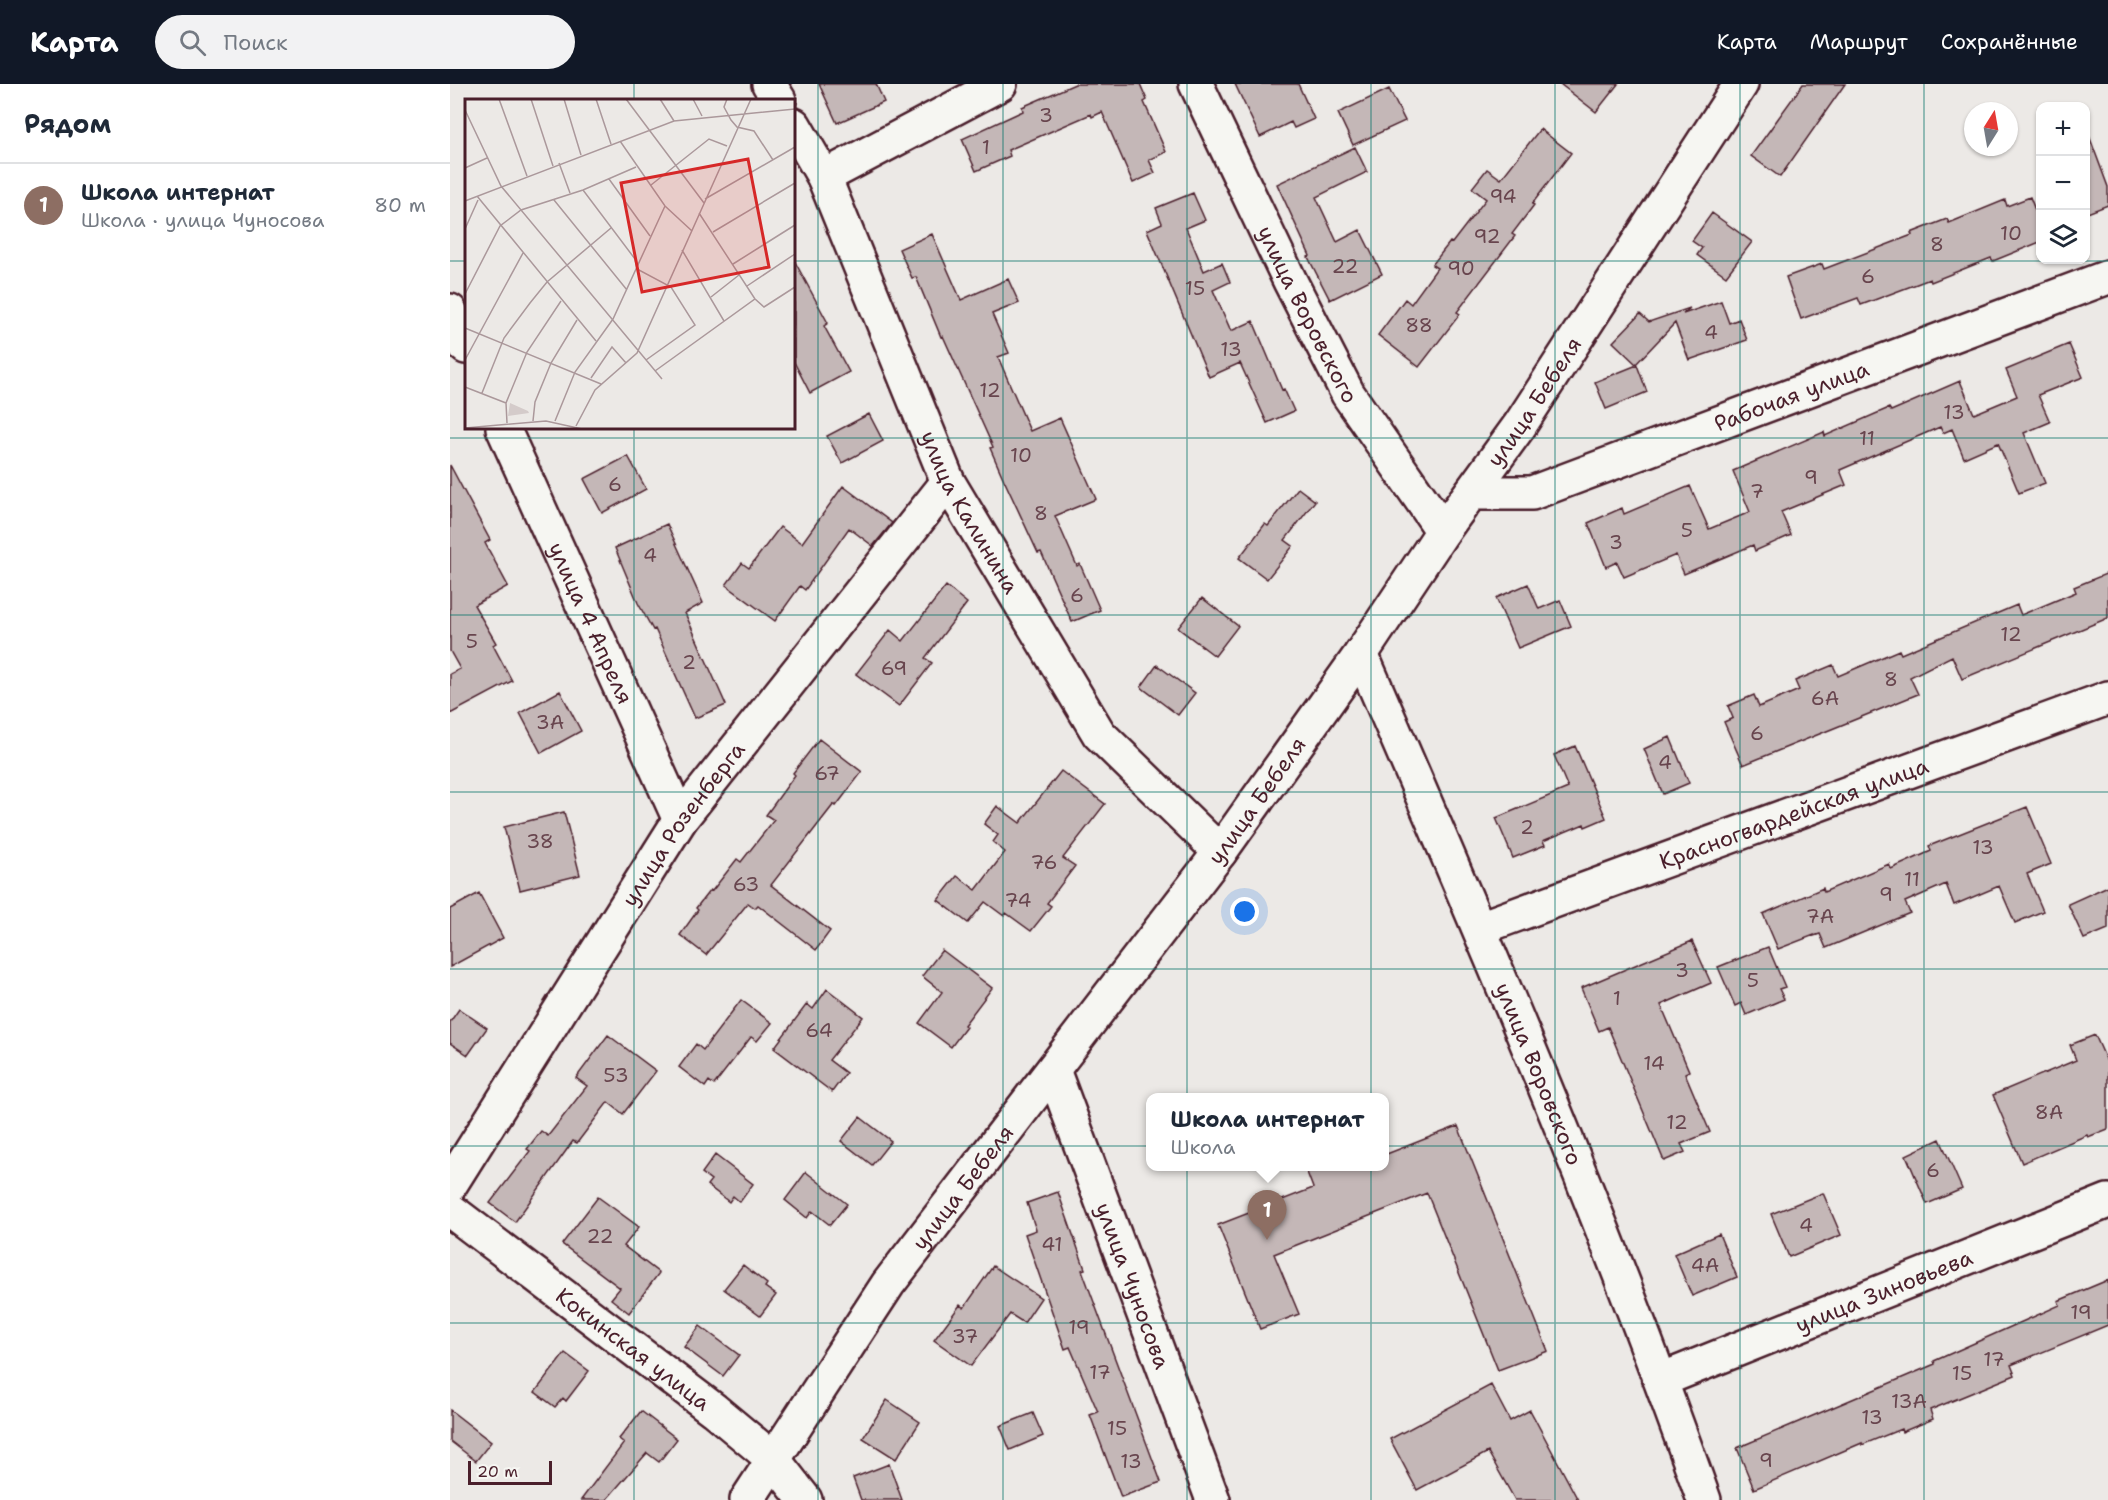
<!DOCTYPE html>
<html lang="ru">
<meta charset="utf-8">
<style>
:root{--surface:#fff;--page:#f2f2f3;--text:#1f2937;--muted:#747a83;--line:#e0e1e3;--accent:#111827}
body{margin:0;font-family:"Shantell Sans",sans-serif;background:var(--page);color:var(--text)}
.controls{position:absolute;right:18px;top:18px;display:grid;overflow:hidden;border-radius:12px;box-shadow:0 2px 4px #0004}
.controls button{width:54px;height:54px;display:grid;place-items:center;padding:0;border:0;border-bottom:2px solid var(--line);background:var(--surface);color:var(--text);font:30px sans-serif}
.compass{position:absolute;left:1514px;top:18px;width:54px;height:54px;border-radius:50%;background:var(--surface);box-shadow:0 2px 4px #0004;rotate:11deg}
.scale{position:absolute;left:18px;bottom:15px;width:84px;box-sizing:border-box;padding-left:6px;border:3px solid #4a1f2b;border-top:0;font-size:16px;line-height:21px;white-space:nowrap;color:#4a1f2b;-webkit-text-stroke:4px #f6f6f2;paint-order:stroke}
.you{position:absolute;left:795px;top:828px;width:21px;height:21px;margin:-15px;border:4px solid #fff;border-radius:50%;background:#1a73e8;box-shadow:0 0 0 9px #1a73e833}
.badge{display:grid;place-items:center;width:39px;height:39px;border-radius:50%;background:var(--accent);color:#fff;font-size:20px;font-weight:700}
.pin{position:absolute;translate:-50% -50px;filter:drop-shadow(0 2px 3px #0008)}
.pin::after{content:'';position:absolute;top:32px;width:21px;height:18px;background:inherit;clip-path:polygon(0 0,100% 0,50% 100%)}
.popup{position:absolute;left:696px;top:1009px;width:243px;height:78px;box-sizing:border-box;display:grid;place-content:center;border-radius:12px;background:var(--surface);filter:drop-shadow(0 2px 4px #0005);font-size:20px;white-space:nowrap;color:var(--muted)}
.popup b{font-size:22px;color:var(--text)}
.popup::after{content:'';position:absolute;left:50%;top:100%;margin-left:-12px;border:12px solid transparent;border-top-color:var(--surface)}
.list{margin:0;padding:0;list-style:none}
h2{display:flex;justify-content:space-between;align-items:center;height:78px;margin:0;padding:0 24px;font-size:26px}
h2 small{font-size:20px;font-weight:400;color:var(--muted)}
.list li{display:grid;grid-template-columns:39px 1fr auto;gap:18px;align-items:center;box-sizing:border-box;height:84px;padding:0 24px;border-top:2px solid var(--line)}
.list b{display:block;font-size:22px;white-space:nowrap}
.list p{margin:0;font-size:20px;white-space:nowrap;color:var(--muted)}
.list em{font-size:20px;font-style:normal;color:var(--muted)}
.icon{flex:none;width:33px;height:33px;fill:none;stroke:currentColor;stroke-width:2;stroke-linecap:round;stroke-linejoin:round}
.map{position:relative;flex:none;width:1658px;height:1416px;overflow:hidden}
header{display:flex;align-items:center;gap:36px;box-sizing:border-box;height:84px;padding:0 30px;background:var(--accent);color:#fff}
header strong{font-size:28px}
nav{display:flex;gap:33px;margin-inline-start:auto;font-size:21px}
.search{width:420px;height:54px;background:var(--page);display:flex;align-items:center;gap:15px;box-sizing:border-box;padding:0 21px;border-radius:33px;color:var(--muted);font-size:22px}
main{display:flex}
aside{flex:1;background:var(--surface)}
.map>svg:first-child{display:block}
</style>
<header>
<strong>Карта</strong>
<div class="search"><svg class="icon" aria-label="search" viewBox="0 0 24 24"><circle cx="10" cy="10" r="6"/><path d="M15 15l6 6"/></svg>Поиск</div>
<nav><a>Карта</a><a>Маршрут</a><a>Сохранённые</a></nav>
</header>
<main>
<aside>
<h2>Рядом<small></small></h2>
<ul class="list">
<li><span class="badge" style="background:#8d6e63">1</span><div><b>Школа интернат</b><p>Школа · улица Чуносова</p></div><em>80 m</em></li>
</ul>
</aside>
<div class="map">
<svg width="1658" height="1416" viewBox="0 0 1658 1416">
<rect width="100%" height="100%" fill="#ece9e6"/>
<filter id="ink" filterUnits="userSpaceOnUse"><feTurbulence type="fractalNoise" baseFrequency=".0167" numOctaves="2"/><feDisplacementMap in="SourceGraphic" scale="12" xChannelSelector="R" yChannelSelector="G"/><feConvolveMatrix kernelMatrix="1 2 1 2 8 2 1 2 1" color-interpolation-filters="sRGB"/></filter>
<g filter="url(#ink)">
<path fill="#c4b7b7" stroke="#4a1f2b" stroke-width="1.5" d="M369 0H426L434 18 387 39Z
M625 0H690L697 16 694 18 716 68 699 76 705 89 683 99 652 28 642 33 641 30 558 66 560 72 526 87 512 55 573 27 572 23Z
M785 0H848L864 35 844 44 841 38 810 53Z
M1110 0H1168L1146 28Z
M1353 0H1395L1330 93 1301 72Z
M939 5 955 37 903 61 888 29Z
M1090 45 1121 69 1082 120 1084 121 1062 150 1065 152 1007 228 1010 230 969 283 928 251 955 215 961 220 987 184 982 181 1000 158 1002 159 1036 115 1022 104 1037 85 1051 95Z
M1638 49 1658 103V121L1635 130V50Z
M905 63 917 88 866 113 887 158 910 146 932 190 880 216 858 173 860 172 827 100Z
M743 109 755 136 736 144 754 187 772 179 780 198 763 206 781 247 803 237 832 306 834 305 844 327 817 339 790 279 759 293 697 146 712 139 706 124Z
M1580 113 1590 139V158L1543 177 1541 174 1481 198 1480 195 1411 221 1408 214 1351 235 1336 193 1372 180 1374 185 1462 151 1461 149 1497 135 1499 139 1555 116 1557 122Z
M1262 129 1302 158 1276 192 1247 171 1252 164 1242 157Z
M482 150 511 216 558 195 569 219 542 230 559 269 548 273 580 347 610 334 646 415 605 432 627 482 630 480 650 526 622 538 591 468 588 469 554 396 540 364 543 363 493 252 491 253 466 193 462 194 449 165Z
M344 176 378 239 374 242 399 288 360 309 344 278Z
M1271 217 1279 239 1289 235 1297 256 1239 276 1225 239 1186 280 1163 258 1190 230 1199 238 1240 224 1233 230Z
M1619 260 1633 293 1588 311 1600 338 1574 349 1595 399 1569 409 1548 359 1514 374 1502 345 1493 349 1490 343 1390 386 1396 401 1331 428 1341 451 1305 467 1303 461 1234 490 1226 471 1174 493 1167 478 1156 483 1138 439 1172 424 1174 430 1240 402 1259 445 1300 428 1283 387 1374 348 1375 352 1439 324 1441 327 1510 297 1524 330 1567 312 1556 286Z
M1187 281 1197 308 1156 325 1145 298Z
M419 330 433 357 392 379 377 352Z
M178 372 196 405 152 429 134 395Z
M0 381 40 456 35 459 58 502 24 521 46 559 43 561 62 597 0 630V590L10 585 0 567Z
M393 402 442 439 423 462 399 444 355 506 350 502 325 537 276 501 292 479 299 484 330 443 352 459Z
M848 404 865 417 835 456 843 462 817 495 789 474 815 440 818 442Z
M217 440 253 519 235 529 276 621 245 634 205 545 203 546 188 519 165 464Z
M1658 489V534L1512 595 1502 572 1460 593 1468 610 1293 681 1274 638 1283 634 1278 622 1304 611 1309 623 1349 606 1345 597 1383 581 1388 592 1449 566 1451 570 1567 521 1571 531 1626 508 1624 503Z
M1078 500 1089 525 1110 516 1121 542 1068 564 1046 514Z
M496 502 517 519 475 574 482 579 449 622 406 590 440 546 453 557Z
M752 514 788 542 765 572 728 544Z
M707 581 745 609 728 631 691 603Z
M110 607 131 647 91 669 70 629Z
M1220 653 1239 699 1213 710 1194 665Z
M369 655 412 688 386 722 384 720 321 801 380 847 366 866 308 821 305 824 298 819 256 871 230 851 248 826 246 824 260 806 262 807 287 775 291 778 324 736 316 731 345 691 343 689Z
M1125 662 1156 734 1135 743 1134 740 1093 757 1095 761 1063 774 1046 734 1118 704 1104 671Z
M611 687 655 720 613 774 625 782 597 819 601 822 581 847 556 829 554 832 535 818 518 839 488 816 507 792 526 806 555 768 543 758 548 751 534 740 547 722 570 739Z
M1577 723 1601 780 1577 790 1593 827 1565 839 1549 802 1504 821 1496 800 1455 818 1460 829 1376 864 1370 850 1364 852V851L1328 865 1313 830 1373 804 1374 808 1439 780 1441 785 1481 767 1479 762Z
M114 728 130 791 70 806 54 743Z
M1658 802V845L1634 855 1618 820Z
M29 809 53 854 0 883V825Z
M1242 857 1261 899 1211 921 1239 987 1235 989 1260 1048 1231 1060 1235 1068 1214 1077 1158 943 1149 947 1131 904Z
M1318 863 1335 903 1329 905 1334 915 1296 931 1291 919 1285 922 1268 883Z
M492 866 542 904 514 941 516 943 501 963 469 939 492 908 472 892Z
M377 905 413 933 379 976 396 989 382 1008 324 964 357 920 363 925Z
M291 916 322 939 307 957 301 953 264 1001 259 997 255 1003 229 983 246 960 253 966Z
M9 925 37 944 18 971 0 959V938Z
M158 951 206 987 173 1030 158 1018 127 1059 123 1057 65 1138 40 1119 80 1067 77 1065 91 1047 98 1052 137 1002 126 994Z
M1645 951 1658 980V1045L1638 1053 1637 1051 1572 1079 1543 1011 1626 976 1620 961Z
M410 1033 441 1057 422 1081 391 1057Z
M1008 1042 1098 1267 1048 1286 977 1109 824 1170 849 1230 810 1245 768 1141 863 1104 855 1083H934V1071Z
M1490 1055 1512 1105 1477 1120 1456 1071Z
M265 1071 303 1100 290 1118 283 1112 279 1118 257 1101 261 1096 252 1089Z
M356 1088 397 1120 380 1141 362 1127 357 1134 335 1116Z
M608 1108 635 1185 632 1186 711 1398 671 1413 640 1331 648 1328 620 1263 615 1265 575 1150 586 1146 577 1119Z
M1373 1109 1391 1151 1339 1173 1321 1130Z
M148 1113 189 1143 174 1162 209 1189 179 1229 161 1215 170 1204 112 1160Z
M1269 1150 1287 1193 1242 1212 1224 1170Z
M293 1181 317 1200 315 1203 326 1211 310 1232 274 1205Z
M543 1182 591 1214 574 1239 560 1230 521 1282 484 1256 510 1221 514 1224Z
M1658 1196V1241L1561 1281 1565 1291 1480 1326 1483 1335 1452 1348 1451 1345 1412 1361V1359L1304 1405 1287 1364 1485 1280 1484 1277 1610 1221 1608 1217Z
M250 1242 289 1271 273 1292 234 1263Z
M115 1269 139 1287 116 1317 113 1314 105 1323 85 1308Z
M1041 1301 1060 1337 1080 1326 1128 1416H1065L1038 1368 967 1406 940 1355Z
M437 1316 470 1338 446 1375 413 1354Z
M0 1326 41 1358 26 1377 0 1357Z
M191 1327 227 1355 209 1378 197 1369 156 1416H131L174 1359 169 1355Z
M583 1329 593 1352 560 1366 550 1342Z
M439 1380 452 1416H411L403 1394Z"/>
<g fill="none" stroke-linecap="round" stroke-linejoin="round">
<defs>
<g id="minor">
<path d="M319 0 329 16"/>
<path id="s1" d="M746 0 840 197 898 310 993 447"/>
<path id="s2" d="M344 41 374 93 498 398 649 650 770 768"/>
<path d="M374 93 550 0"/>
<path d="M0 227 16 263"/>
<path id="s3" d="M53 344 230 736"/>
<path id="s4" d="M1021 409H1082L1658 193"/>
<path id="s5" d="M911 570C1032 849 1152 1129 1254 1416"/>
<path id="s6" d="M1030 844 1658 614"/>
<path id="s7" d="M603 986 763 1416"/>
<path id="s8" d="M0 1101 230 736 498 398"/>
<path id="s9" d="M0 1126 264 1326 323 1375 355 1416"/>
<path id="s10" d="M1211 1296 1658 1117"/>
<path id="s11" d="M297 1416 438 1200 770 768 911 570 993 447 1070 341 1291 0"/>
</g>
</defs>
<use href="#minor" stroke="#4a1f2b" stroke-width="38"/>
<use href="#minor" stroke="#f6f6f2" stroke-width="33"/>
</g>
</g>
<path fill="none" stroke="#0f766e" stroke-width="1.5" stroke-opacity="0.55" d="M184 0V16M368 0V1416M553 0V1416M737 0V1416M921 0V1416M1105 0V1416M1290 0V1416M1474 0V1416M0 177H16M344 177H1658M184 344V1416M0 354H1658M0 531H1658M0 708H1658M0 885H1658M0 1062H1658M0 1239H1658"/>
<g text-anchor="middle" stroke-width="6" stroke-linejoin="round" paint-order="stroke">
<g font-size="20" fill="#68454e">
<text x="596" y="38">3</text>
<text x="536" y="70">1</text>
<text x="1053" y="119">94</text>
<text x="1561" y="156">10</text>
<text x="1037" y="159">92</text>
<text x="1487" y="167">8</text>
<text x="895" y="189">22</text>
<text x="1011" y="191">90</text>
<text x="1418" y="199">6</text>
<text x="745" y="211">15</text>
<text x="969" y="248">88</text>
<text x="1261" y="255">4</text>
<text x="781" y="272">13</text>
<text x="540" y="313">12</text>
<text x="1504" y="335">13</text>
<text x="1417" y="361">11</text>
<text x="571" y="378">10</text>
<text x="1361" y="400">9</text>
<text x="165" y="407">6</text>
<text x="1307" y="414">7</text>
<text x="591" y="436">8</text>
<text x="1237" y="453">5</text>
<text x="1166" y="465">3</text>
<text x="200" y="478">4</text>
<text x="627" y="518">6</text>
<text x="1561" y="557">12</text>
<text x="22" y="564">5</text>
<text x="239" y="585">2</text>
<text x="444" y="591">69</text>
<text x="1441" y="602">8</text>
<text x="1375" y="621">6А</text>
<text x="100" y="645">3А</text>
<text x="1307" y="656">6</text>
<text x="1215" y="685">4</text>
<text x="377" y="696">67</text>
<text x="1077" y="750">2</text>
<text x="90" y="764">38</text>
<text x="1533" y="770">13</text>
<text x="594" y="785">76</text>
<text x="1462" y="802">11</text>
<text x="296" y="807">63</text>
<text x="1436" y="817">9</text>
<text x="568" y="823">74</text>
<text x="1370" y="839">7А</text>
<text x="1232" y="893">3</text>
<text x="1303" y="903">5</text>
<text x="1167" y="921">1</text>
<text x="369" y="953">64</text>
<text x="1204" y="986">14</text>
<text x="166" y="998">53</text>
<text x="1599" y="1035">8А</text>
<text x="1227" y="1045">12</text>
<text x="1483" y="1093">6</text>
<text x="1356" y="1148">4</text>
<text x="150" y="1159">22</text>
<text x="602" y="1167">41</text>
<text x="1255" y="1188">4А</text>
<text x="1631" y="1235">19</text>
<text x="629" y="1250">19</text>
<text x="515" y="1259">37</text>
<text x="1544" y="1282">17</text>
<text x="650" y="1295">17</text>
<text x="1512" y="1296">15</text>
<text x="1459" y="1324">13А</text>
<text x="1422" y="1340">13</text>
<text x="667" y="1351">15</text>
<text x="1316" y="1383">9</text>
<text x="681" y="1384">13</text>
</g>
<g font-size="22" fill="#4a1f2b" stroke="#f6f6f2">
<text dy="8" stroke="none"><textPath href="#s1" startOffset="256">улица Воровского</textPath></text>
<text dy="8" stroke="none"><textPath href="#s4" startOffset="338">Рабочая улица</textPath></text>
<text dy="8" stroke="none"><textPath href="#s11" startOffset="1352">улица Бебеля</textPath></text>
<text dy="8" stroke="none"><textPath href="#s2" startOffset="426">улица Калинина</textPath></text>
<text dy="8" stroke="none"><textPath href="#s3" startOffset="214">улица 4 Апреля</textPath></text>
<text dy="8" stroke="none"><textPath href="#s11" startOffset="866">улица Бебеля</textPath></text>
<text dy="8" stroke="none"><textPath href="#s6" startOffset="334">Красногвардейская улица</textPath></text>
<text dy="8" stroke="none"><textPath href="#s8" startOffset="430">улица Розенберга</textPath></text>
<text dy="8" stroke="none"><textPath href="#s5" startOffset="456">улица Воровского</textPath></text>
<text dy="8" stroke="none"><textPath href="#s11" startOffset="380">улица Бебеля</textPath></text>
<text dy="8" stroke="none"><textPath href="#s7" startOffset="230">улица Чуносова</textPath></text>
<text dy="8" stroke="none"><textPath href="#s10" startOffset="240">улица Зиновьева</textPath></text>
<text dy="8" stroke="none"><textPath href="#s9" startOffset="230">Кокинская улица</textPath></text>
</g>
</g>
<g transform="translate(15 15)">
<rect width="330" height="330" fill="#ece9e6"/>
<path d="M45 304 63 312 64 314 43 317Z" fill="#d4cbca"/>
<path fill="none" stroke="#ab989b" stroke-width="1.5" d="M34 0 62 77M66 0 88 67M99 0 116 56M131 0 146 45M161 0 239 104M195 0 209 22M228 0 237 17M262 0 259 8 266 21 272 28 289 32 308 61M0 11 36 87 197 280M155 42 200 107 227 132M94 64 105 94M0 69 22 59M144 80 185 137M186 86 244 40 262 47M118 91 170 160 172 170 206 188 230 226 181 261M12 97 131 242M240 100 330 48M89 101 162 191M0 102 209 22 330 10M234 114 290 200M0 130 13 101M248 133 330 84M217 151 259 222M268 165 330 126M282 187 330 155M0 195 35 127 56 111 118 91 171 68M246 198 274 176M0 229 136 285M0 261 58 154M190 272 290 200 299 208 330 188M126 279 147 248 161 264M0 288 41 304M17 294 39 239 65 204 82 183 146 129M68 322 70 303 86 264 112 221M90 322 110 273 148 220 200 107M42 324 41 304 62 253 96 202M111 327 130 291 172 254 286 0M0 329 81 322 117 330"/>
<path fill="#d62828" fill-opacity="0.15" stroke="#d62828" stroke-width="3" d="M283 60 304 168 177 193 156 84Z"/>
<rect width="330" height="330" fill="none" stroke="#4a1f2b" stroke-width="3"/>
</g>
</svg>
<div class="controls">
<button>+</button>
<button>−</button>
<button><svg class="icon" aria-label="layers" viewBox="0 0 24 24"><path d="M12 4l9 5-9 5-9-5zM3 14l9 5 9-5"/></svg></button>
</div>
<svg class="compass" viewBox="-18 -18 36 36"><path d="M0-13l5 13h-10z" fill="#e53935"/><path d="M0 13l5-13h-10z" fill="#747a83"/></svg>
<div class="scale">20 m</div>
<div class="you"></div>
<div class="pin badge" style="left:817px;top:1156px;background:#8d6e63">1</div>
<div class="popup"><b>Школа интернат</b>Школа</div>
</div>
</main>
